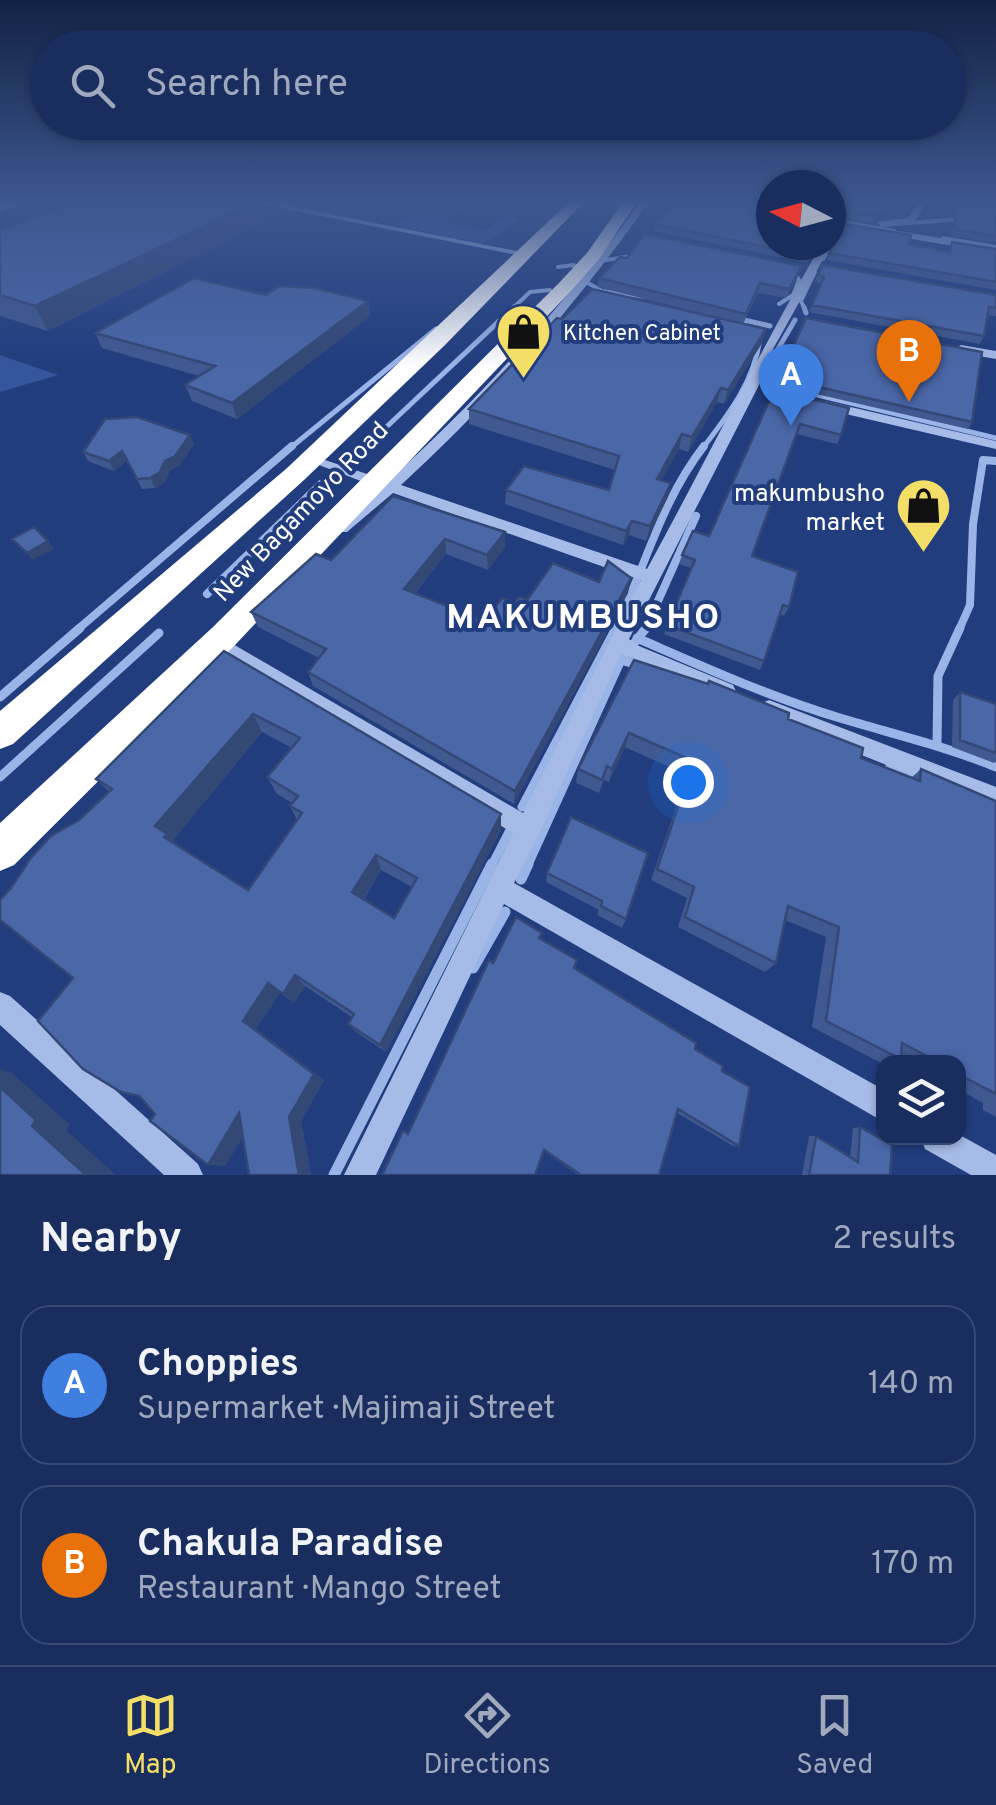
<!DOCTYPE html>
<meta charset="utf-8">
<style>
:root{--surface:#192e5e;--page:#263a67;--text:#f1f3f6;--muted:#9fa8bc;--line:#374a73;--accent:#f3de68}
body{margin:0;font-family:Overpass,sans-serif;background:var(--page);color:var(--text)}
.controls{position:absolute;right:30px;bottom:30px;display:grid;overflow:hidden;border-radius:20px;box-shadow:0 2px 8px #0004}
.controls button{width:90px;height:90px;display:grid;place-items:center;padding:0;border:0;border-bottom:2px solid var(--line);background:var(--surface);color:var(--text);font:50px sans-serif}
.compass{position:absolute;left:756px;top:170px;width:90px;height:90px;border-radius:50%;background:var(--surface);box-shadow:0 2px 8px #0004;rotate:276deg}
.you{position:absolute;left:688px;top:782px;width:35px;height:35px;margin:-25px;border:8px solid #fff;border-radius:50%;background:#1a73e8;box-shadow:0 0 0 15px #1a73e833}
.badge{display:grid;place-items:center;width:65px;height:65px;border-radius:50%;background:var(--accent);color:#fff;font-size:32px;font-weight:700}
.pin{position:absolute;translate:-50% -82px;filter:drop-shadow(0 2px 5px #0008)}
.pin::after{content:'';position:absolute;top:52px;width:35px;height:30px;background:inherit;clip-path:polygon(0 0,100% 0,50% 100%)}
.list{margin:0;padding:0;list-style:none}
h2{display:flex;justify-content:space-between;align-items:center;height:130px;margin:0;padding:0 40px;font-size:42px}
h2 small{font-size:32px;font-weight:400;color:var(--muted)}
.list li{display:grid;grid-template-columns:65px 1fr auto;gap:30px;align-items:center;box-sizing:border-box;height:160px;margin:0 20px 20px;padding:0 20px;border:2px solid var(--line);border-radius:30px}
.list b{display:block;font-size:38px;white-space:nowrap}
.list p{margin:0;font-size:32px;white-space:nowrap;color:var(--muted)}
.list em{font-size:32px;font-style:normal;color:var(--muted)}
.icon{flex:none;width:55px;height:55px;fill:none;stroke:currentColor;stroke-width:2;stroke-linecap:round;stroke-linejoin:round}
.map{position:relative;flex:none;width:996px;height:1175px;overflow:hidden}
.search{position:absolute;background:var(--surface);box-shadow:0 2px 8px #0004;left:30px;right:30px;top:30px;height:110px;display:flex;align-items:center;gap:25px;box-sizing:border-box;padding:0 35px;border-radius:55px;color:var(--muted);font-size:38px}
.sheet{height:490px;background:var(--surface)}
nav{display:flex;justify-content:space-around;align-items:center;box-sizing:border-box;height:140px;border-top:2px solid var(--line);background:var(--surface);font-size:28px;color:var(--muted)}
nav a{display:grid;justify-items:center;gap:5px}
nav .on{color:var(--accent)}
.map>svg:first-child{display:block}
</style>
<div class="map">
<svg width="996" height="1175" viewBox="0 0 996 1175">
<rect width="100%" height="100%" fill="#213d7e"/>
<path fill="#35559c" d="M440 202 472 205 444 222 484 230 508 215 521 219 482 244 397 225Z
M0 355 58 375 0 392Z"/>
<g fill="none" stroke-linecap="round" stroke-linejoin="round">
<path stroke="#9ab4e8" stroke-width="4" d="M849 223 894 231
M882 225 962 219
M943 238 996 247
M823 259 837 237
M601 261 637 255
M558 267 574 265 576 273
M588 283 602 291 653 298
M779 304 793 295 799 280 792 270
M511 310 530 292 550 290
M805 310 801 301 815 272"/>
<path stroke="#9ab4e8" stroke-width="5" d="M804 307 806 313
M740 319 770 326
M783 386 770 383 778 349 795 320
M801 391 996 438
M289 449 436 329
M363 449 514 307
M702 449C728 415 754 382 760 339L743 323 728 321"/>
<path stroke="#9ab4e8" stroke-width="8" d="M351 460 366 446
M207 594 321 484
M77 630 292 446
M615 630C645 568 661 501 704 446
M645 630 696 516
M959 630 970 605 973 524 983 460 996 461"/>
<path stroke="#9ab4e8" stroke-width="9" d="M637 638C704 667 770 697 840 718 893 734 945 746 996 767
M621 660 641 666
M0 697 80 628
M937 743 938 676 960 628
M890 766 918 779
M0 777 159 633
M522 807 616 628
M491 867 510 830
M527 867 621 660 646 628"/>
<path stroke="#9ab4e8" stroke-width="11" d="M521 879 528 864
M473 968 505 912
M334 1175 492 864"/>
<path fill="#a6bbe7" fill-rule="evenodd" d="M12 202H24L0 212V206Z
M251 202H269L532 254 527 257Z
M641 202H649C576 305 494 400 401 485L647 569C706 461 760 351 821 245H831L772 351 758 387 629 639 639 646 733 685 736 691 733 697 726 699 719 697 621 654 537 838 514 883 884 1090V1122L504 904 376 1175H344L513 833 212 650 210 645 212 640 219 637 226 640 523 813 641 580 393 493 347 532H335L333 528 335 524 379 488 306 460 313 456 388 481C482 397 565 303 641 202Z
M833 202H841L847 212 842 222 996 247V253L840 227 836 234H831V227L839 212Z
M920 202H928L914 222 880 225 876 222 908 218Z
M961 345 996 351V359L957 352 955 349Z
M825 401 996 441V449L820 408 818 405Z
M769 700 996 787V809L762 715 759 709 762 703Z
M0 992 10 996 198 1164 203 1175H164L0 1025Z
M958 1134 996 1155V1175H971L925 1149 921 1138H958Z"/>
<path fill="#fff" fill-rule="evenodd" d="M569 202H584L445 345 304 480 13 744 0 749V711L286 469Z
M623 202H637L599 259 570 292 235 645 14 865 0 871V823L213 627 558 284 587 253Z"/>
</g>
<path fill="#405990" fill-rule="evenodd" d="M845 202H901L895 216 876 218 873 223 848 219 850 210Z
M953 202H996V243L952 236 954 210Z
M266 221 48 331 0 316V230Z
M654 224 771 245H817L807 263 653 231Z
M831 230 948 252 952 242 996 249V290L827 260 834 246 831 241Z
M627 258 799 275 786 298 758 293 743 324 598 287 599 278Z
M818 274 996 295V316L987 315 984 336 980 344 809 312 821 284 815 281Z
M266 295 368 301 370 316 237 419 192 401 185 385 199 376 102 348 95 333Z
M562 319 766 329 762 343 724 404 717 402 688 452 679 449 661 480 668 497 646 541 629 535 623 545 505 504 506 490H609L615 470 469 424V409Z
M779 378 972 422 968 429 777 385Z
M774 390 841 435 837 444 797 434 752 556 789 607 784 616 780 614 764 661 760 670 664 634 691 568 679 564 682 555 709 536Z
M190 435 194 444 179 466 170 470 165 482 155 488 142 489 127 461 114 471 88 461 83 452Z
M393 496 505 532V547L488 570 446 554 415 593 485 621 515 603 527 600 628 593 514 804 313 686 308 672 319 658 258 627 251 612 331 560Z
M224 651 501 814V830L386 1052 356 1032 348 1024 352 1017 305 986 294 1003 280 993 256 1029 324 1080 301 1121 311 1175H249L243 1136 225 1166 155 1114 73 978 109 792 96 779ZM262 732 292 748 267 777 277 794 292 803 290 806 297 820 248 890 180 848 173 840ZM381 870 412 887 394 918 364 899Z
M634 660 788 719 861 758 911 778 921 769 996 801V1117L983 1110V1103L958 1089V1062H910L901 1057V1059L890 1062H884L883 1064 812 1027 826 937 785 920 776 963 765 972 678 927 687 898 651 880 674 813 683 773 625 747 609 782 604 780 599 793 576 783 578 769Z
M960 692 996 704V761L994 763 952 747 953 700Z
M571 817 626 919 622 928 597 915 599 910 546 882 547 873Z
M540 938 574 968 695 1049 722 1071 739 1146H733L677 1113 659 1175H578L544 1151 408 1134 493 963Z
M860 1127 890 1175H802L809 1136H816L850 1157 853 1128Z"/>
<path fill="#344876" d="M262 202 266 221 48 331 35 306 254 203Z
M897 209 895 216 876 218 873 223 878 212Z
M368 301 370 316 237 419 232 403Z
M766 329 762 343 724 404 728 390Z
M721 388 717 402 688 452 692 437Z
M682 434 679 449 654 493 657 479Z
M190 435 194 444 179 466 170 470 165 482 155 488 150 478Z
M122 451 127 461 114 471 109 461Z
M671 483 668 497 646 541 650 526Z
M632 521 629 535 623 545 626 531Z
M505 532V547L488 570 487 555Z
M445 539 446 554 406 603 404 589Z
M48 541 54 549 32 560 27 553Z
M631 578 628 593 514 804 515 791Z
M253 714 262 732 173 840 182 849 164 837 155 826Z
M629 733 625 747 609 782 612 769Z
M501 814V830L386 1052 380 1045Z
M376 855 381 870 359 906 352 892Z
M295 975 305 986 294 1003 283 994Z
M268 983 280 993 256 1029 324 1080 301 1121 311 1175H299L289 1117 243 1021Z
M0 1070 11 1072 70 1125 66 1130 116 1175H86L32 1126 0 1087Z
M239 1113 254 1117 225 1166 208 1165Z"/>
<path fill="#4a67a8" stroke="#344876" stroke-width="2.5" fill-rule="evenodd" d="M73 202H256L35 306 0 295V230Z
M674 202H751L771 208V245H815L809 256 654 224Z
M831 202H835L837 205 831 217Z
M852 202H900L897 209 878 212 875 216 850 212Z
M957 202H996V236L955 229Z
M844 224 911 235 909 244 950 252 952 242 996 249V282L829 253 837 240 833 234 831 235V230L838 231Z
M644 234 802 266 789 289 760 283 746 314 599 278 620 257 627 258Z
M823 265 996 295V308L989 307 984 336 812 305 824 277 818 274Z
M194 278 266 295 280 286 315 288 368 301 232 403 185 385 215 366 95 333Z
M592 289 766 329 728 390 721 388 692 437 682 434 657 479 671 483 650 526 632 521 626 531 506 490 524 466 609 490 619 456 469 409 557 318 562 319Z
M806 318 982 352 972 422 779 378Z
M774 390 849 408 841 435 800 424 752 556 798 572 789 607 783 605 764 661 667 625 695 560 682 555 693 531 709 536Z
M137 417 190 435 175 456 165 461 160 472 150 478 137 479 122 451 109 461 83 452 105 419Z
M393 496 505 532 487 555 445 539 404 589 485 621 502 598 515 603 519 597 527 600 553 563 599 582 608 561 631 578 515 791 308 672 326 649 251 612 316 554 331 560Z
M34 527 48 541 27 553 12 539Z
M224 651 501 814 380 1045 348 1024 354 1014 295 975 283 994 268 983 243 1021 314 1074 289 1117 299 1175H249L239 1113 208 1165 150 1121 155 1114 139 1096 121 1092 83 1069 38 1021 73 978 0 920V900L11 888 30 859 51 836 79 820 112 789 96 779ZM253 714 300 738 267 777 298 796 290 806 302 813 248 890 164 837 167 834 155 826ZM376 855 417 878 394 918 352 892Z
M634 660 708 684 709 681 789 713 788 719 863 748 861 758 920 781 921 769 996 801V1094L958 1074V1062H938L902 1043 901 1059 826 1021 839 927 788 906 776 963 685 917 694 887 657 869 680 801 689 759 629 733 612 769 607 766 602 780 578 769Z
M960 692 996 704V753L960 740Z
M571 817 648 853 626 919 601 906 602 901 547 873Z
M516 917 542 933 539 938 577 960 574 968 696 1043 695 1049 723 1066 722 1071 750 1087 739 1146 678 1109 659 1175H581L544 1150 535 1175H382L403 1131 408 1134 489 960 493 963Z
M0 1087 36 1120 32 1126 86 1175H0Z
M860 1127 892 1145 890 1175H809L816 1136 858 1162Z"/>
<linearGradient id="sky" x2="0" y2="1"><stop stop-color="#122245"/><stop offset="0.55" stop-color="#3d578f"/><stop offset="1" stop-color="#3d578f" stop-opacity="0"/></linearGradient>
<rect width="996" height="367" fill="url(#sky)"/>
<defs>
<symbol id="shop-pin" viewBox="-11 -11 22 30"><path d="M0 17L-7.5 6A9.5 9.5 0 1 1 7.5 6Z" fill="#f3de68" stroke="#213d7e"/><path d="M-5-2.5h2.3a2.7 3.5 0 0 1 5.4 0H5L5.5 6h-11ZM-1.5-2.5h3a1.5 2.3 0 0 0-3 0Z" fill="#111"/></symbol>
</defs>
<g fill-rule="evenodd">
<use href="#shop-pin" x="492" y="300" width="63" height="86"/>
<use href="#shop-pin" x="892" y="474" width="63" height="86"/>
</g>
<g text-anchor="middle" stroke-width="8" stroke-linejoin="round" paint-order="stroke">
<g font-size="22" fill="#fff" stroke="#213d7e" text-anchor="start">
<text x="563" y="340">Kitchen Cabinet</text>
</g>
<g font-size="25" fill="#fff" stroke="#213d7e" text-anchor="end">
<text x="885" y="501">makumbusho<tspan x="885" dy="29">market</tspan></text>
</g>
<g font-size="25" fill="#fff" stroke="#213d7e">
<text transform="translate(300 511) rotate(-46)" y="9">New Bagamoyo Road</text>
</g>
<g font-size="35" font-weight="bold" letter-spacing="2.5" fill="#fff" stroke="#213d7e">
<text x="584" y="628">MAKUMBUSHO</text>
</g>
</g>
</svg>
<div class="controls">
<button><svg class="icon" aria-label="layers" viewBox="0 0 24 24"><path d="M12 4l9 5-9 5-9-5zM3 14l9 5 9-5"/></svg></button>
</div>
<svg class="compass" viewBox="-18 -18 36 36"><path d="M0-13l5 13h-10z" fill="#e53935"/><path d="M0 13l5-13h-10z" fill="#9fa8bc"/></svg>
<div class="you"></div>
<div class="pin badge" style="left:791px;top:426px;background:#3f7fe0">A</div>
<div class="pin badge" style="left:909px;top:402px;background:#e8710a">B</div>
<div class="search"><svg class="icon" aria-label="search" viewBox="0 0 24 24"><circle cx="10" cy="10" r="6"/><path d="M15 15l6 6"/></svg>Search here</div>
</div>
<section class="sheet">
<h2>Nearby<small>2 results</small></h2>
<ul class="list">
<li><span class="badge" style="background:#3f7fe0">A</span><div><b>Choppies</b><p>Supermarket · Majimaji Street</p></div><em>140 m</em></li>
<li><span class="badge" style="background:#e8710a">B</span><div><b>Chakula Paradise</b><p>Restaurant · Mango Street</p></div><em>170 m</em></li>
</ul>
</section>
<nav>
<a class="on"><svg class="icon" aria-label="map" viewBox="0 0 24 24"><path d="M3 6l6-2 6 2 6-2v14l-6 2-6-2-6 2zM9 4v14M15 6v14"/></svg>Map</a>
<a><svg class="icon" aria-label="directions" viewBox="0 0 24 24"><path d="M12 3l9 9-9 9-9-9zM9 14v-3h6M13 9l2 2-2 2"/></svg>Directions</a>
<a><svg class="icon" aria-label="saved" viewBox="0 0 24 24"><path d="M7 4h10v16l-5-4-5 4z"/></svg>Saved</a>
</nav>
